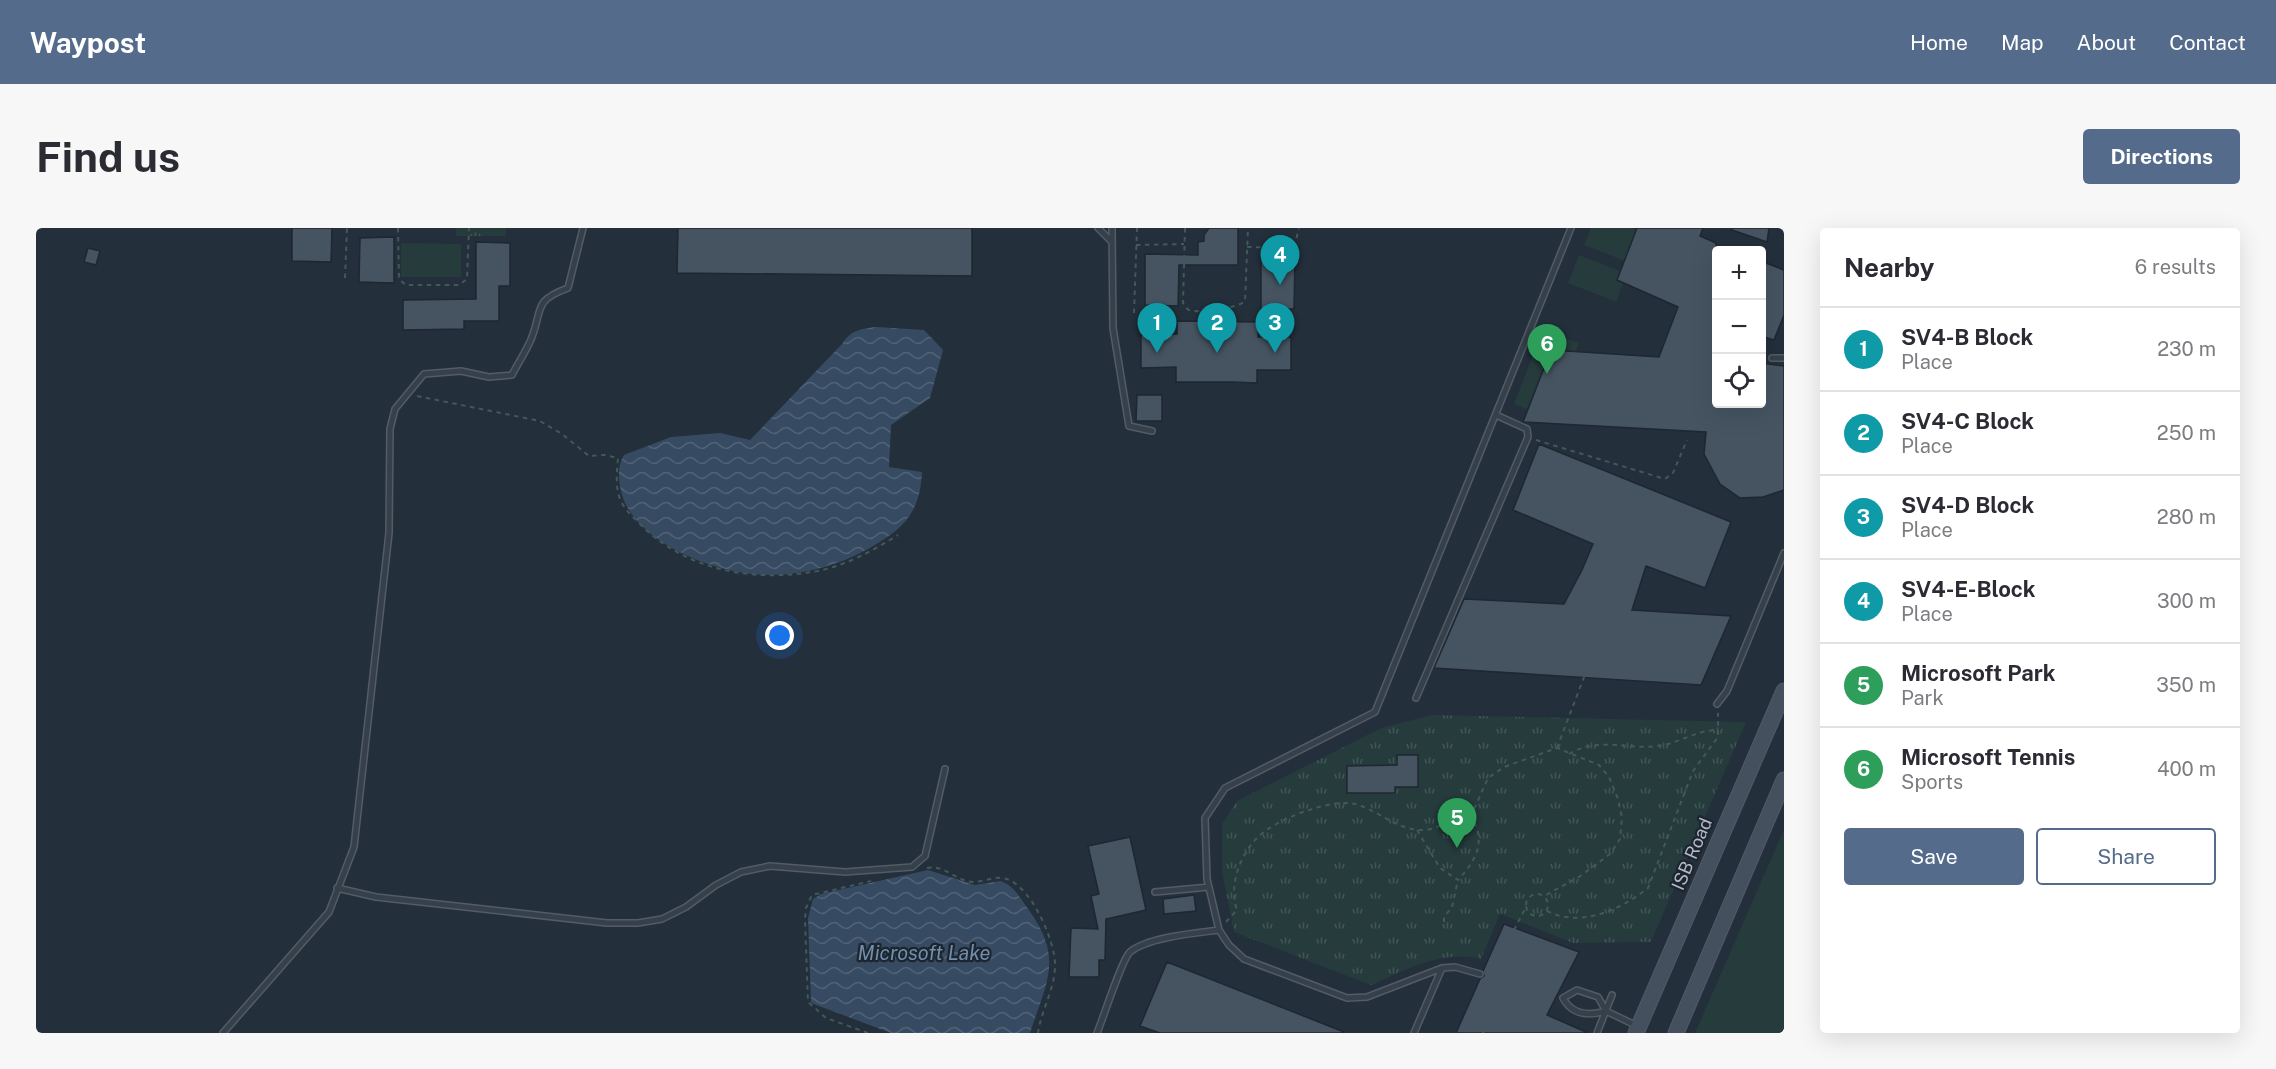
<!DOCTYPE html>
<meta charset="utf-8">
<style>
:root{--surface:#fff;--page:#f7f7f7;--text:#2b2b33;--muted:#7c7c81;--line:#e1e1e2;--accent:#546b8b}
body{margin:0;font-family:"Public Sans",sans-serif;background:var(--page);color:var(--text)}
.controls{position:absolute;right:18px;top:18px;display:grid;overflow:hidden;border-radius:6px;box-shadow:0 6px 24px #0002}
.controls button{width:54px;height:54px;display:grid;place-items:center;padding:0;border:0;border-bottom:2px solid var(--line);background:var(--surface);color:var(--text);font:30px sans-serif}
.you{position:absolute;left:744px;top:408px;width:21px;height:21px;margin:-15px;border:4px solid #fff;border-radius:50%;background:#1a73e8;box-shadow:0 0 0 9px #1a73e833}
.badge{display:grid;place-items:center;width:39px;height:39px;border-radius:50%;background:var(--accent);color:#fff;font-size:20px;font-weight:700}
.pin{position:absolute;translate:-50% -50px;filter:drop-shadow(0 2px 3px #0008)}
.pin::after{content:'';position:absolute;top:32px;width:21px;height:18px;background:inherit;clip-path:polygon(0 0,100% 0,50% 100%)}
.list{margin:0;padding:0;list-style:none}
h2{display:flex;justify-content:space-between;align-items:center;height:78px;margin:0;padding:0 24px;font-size:26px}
h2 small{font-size:20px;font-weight:400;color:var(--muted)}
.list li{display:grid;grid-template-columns:39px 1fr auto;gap:18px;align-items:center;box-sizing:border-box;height:84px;padding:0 24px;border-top:2px solid var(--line)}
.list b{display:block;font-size:22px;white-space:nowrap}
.list p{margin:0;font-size:20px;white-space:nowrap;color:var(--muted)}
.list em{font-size:20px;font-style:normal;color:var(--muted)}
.actions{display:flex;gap:12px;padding:18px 24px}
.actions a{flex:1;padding:14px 0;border:2px solid var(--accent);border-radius:6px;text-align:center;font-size:21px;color:var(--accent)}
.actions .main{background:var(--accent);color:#fff}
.icon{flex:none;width:33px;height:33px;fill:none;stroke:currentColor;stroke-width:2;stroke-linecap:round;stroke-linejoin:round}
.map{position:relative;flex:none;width:1748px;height:805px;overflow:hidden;border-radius:6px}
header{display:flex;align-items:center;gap:36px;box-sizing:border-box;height:84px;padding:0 30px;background:var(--accent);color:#fff}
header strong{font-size:28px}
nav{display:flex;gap:33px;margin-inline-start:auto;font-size:21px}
.intro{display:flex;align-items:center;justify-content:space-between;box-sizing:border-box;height:144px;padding:0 36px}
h1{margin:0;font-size:42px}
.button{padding:15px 27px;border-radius:6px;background:var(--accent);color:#fff;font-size:21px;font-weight:700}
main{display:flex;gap:36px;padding:0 36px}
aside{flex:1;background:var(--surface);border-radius:6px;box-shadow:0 6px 24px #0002}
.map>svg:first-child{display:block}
</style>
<header>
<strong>Waypost</strong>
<nav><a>Home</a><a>Map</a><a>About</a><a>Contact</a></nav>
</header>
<div class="intro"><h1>Find us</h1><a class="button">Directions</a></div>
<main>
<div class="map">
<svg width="1748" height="805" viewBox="0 0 1748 805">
<defs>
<pattern id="park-tufts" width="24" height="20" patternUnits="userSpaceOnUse" patternTransform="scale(1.5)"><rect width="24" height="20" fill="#253b3c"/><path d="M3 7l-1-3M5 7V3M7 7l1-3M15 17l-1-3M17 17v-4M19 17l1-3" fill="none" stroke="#425557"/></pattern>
<pattern id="water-waves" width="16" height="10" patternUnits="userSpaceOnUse" patternTransform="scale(1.5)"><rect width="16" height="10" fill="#364b62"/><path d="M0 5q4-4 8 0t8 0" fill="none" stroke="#516377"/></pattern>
</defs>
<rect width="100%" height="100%" fill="#232f3b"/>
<path fill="#253b3c" d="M1555 0H1595L1609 5 1597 36 1548 17Z
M365 15 425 16V49H365Z
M1543 27 1591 46 1580 74 1532 55Z
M1507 101 1543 115 1514 190 1478 176Z
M1748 601V805H1659Z"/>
<path fill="url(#park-tufts)" d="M420 0H470V8H420Z
M1396 487 1710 494 1615 714 1537 715 1464 686 1445 731C1406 721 1370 742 1335 757L1198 704 1186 644V596L1201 573 1345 500Z"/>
<path fill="url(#water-waves)" d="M840 99 888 102 907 122 894 170 855 197 853 239 886 244C884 286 867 301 832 321 797 340 757 350 717 346 671 342 591 310 584 258 582 247 582 237 588 227L635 209 684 205 714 212 806 116C815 102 824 101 840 99Z
M892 642 939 657 965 653 971 656C980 662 986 672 992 681 1028 730 1011 753 994 805H855L775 775 772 690 777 671 785 666Z"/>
<path fill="#465462" stroke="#1e2732" stroke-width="1.5" d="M256 0H296L295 34 256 33Z
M642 0H936V48L641 45Z
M1173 0H1202V37H1143L1142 78 1109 77V26L1162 27V14L1168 13V7Z
M1601 0H1667L1664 8 1680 15V176H1725V135L1748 138V262L1727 269 1704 270 1684 256 1668 226 1670 204 1487 194 1515 122 1623 129 1642 79 1581 52Z
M1697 0H1733L1731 14 1696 2Z
M358 9V55L323 54 324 10Z
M440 14 474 15V58H463V93H428V101L367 102V72L440 71Z
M52 20 64 23 60 37 48 34Z
M1225 29 1259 30 1258 81H1225Z
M1725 33 1748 42V87L1738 112 1725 108Z
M1141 93 1222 94V109H1255V142H1221V155L1197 154H1140V139L1105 140V107L1141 106Z
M1101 167H1126V193H1100Z
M1503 216 1695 294 1669 360 1610 338 1596 382 1695 388 1665 457 1398 440 1428 371 1528 376 1546 342 1557 316 1477 282Z
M1361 527H1382V559H1359V565H1311V538L1361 537Z
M1094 609 1110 682 1070 691 1069 732H1063V749H1033L1035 700 1062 701 1055 668 1063 666 1052 618Z
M1158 667 1160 683 1128 686 1127 671Z
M1468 696 1543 724 1511 787 1552 805H1420L1444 751 1448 748 1447 743Z
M1131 734 1308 804V805H1124L1104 798Z"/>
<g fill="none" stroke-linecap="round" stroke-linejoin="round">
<defs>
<path id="lane" d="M1062 0 1076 14
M1076 0 1077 100 1093 198 1116 203
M1736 130H1748
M1380 470 1492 209 1491 201 1460 187
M1681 476 1691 463 1748 325
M301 660 340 669 571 695H602L626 691 650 679 680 657 705 644 734 638 809 644 876 639 889 628 909 541
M1119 664 1173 659
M1183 702 1171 651 1169 590 1189 560 1339 484 1535 0
M1406 740 1419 739 1444 746
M1541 762 1562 769 1570 783C1553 788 1536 787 1527 770Z
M1570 783 1601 798
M187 805 293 684 318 619 353 305 354 201 359 181 388 146 425 143 453 149 476 147C482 135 491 122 496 109 507 80 497 73 532 60L547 0
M1061 805C1067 791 1086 731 1094 724 1112 709 1160 705 1183 702L1193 717 1208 731 1311 770 1331 769 1406 740 1378 805
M1561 805 1576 767"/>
<path id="secondary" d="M1600 805 1748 463
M1640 805 1748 552"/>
</defs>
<use href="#lane" stroke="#525b66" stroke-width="8"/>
<use href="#secondary" stroke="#525b66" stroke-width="17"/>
<path stroke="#425859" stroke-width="2" stroke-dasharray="4.5 4.5" stroke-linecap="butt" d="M362 0 363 51 370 57H423L431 51 433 0
M1149 0 1147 75C1149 77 1150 81 1153 82 1162 86 1203 80 1209 73L1212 0
M1100 17 1148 16
M1211 19 1251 20 1260 12 1263 0
M309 50 311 0
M1098 85 1101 0
M381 168 504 193 526 206 553 228 569 227 582 230C581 244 579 258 584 271 588 281 596 288 604 296 647 340 710 353 769 345 804 341 833 325 862 307
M1500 212 1629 251 1637 245 1651 212
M1521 520 1553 436
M1533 526C1565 507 1595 524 1628 517 1646 513 1663 502 1681 502
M1381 602 1404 640 1422 652C1440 632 1451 614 1435 588
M891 640C909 636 919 653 937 654 946 654 956 649 965 650 993 651 1020 714 1019 738 1019 760 1005 783 1002 805
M1490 677a11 11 0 1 1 22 0a11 11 0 1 1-22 0Z
M1511 683C1545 700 1584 682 1612 660L1657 543 1682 509V485
M1190 694 1201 682C1192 657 1205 624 1224 607 1242 591 1295 570 1319 576 1342 582 1362 603 1387 602 1405 602 1417 586 1435 588L1452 550 1468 539 1521 520 1563 537 1573 549 1582 571 1586 590 1584 611 1574 626 1543 649 1508 668
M1408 694V689L1416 679 1422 652
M832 805 790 790 772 774 769 692 770 680 776 667 835 653
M1447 805 1470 746 1477 704 1490 679"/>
<use href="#lane" stroke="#36404b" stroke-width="5"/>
<use href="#secondary" stroke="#44505e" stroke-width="15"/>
</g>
<g text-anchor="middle" stroke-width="4.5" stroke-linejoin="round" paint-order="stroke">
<g font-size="18" fill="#b2bbc7" stroke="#1c2530">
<text transform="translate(1656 626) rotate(-67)" y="6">ISB Road</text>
</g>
<g font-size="20" font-style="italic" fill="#728eaa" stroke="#1c2530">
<text x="888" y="732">Microsoft Lake</text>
</g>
</g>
</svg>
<div class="controls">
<button>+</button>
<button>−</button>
<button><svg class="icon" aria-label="locate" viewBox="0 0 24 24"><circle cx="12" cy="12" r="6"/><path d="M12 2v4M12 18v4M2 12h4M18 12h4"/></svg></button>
</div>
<div class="you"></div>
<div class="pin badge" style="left:1121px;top:125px;background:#0f9aa8">1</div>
<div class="pin badge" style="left:1181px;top:125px;background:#0f9aa8">2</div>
<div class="pin badge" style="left:1239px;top:125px;background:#0f9aa8">3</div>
<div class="pin badge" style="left:1244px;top:57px;background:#0f9aa8">4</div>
<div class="pin badge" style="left:1421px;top:620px;background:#2e9e5b">5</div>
<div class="pin badge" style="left:1511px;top:146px;background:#2e9e5b">6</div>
</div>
<aside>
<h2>Nearby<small>6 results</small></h2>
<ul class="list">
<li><span class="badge" style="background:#0f9aa8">1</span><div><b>SV4-B Block</b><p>Place</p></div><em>230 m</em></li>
<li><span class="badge" style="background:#0f9aa8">2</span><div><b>SV4-C Block</b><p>Place</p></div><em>250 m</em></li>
<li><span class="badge" style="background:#0f9aa8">3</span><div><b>SV4-D Block</b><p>Place</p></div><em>280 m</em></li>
<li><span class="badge" style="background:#0f9aa8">4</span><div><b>SV4-E-Block</b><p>Place</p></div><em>300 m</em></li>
<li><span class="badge" style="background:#2e9e5b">5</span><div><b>Microsoft Park</b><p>Park</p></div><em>350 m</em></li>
<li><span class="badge" style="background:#2e9e5b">6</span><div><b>Microsoft Tennis</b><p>Sports</p></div><em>400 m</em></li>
</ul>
<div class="actions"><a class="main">Save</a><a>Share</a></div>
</aside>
</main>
